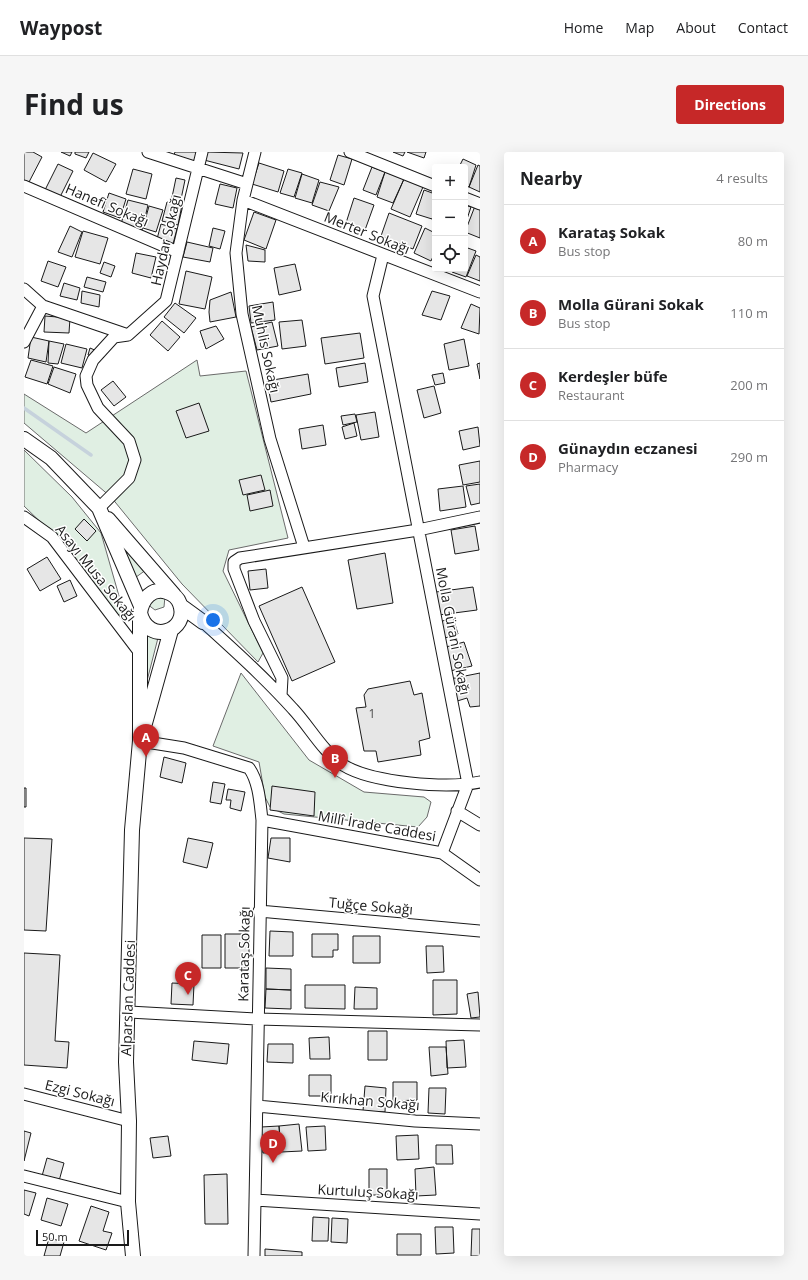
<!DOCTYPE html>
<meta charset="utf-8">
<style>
:root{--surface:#fff;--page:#f6f6f6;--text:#202124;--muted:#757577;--line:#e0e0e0;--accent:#c62828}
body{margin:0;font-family:"Open Sans",sans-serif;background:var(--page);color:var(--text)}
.controls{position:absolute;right:12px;top:12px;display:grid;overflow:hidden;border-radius:4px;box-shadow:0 4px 16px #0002}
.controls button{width:36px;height:36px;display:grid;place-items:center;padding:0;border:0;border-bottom:1px solid var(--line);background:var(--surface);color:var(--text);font:20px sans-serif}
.scale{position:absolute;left:12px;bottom:10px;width:93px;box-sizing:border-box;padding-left:4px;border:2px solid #1a1a1a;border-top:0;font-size:11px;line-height:14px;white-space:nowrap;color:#1a1a1a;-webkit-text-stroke:3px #fff;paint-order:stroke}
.you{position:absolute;left:189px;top:468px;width:14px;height:14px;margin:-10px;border:3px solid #fff;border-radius:50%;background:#1a73e8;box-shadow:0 0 0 6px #1a73e833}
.badge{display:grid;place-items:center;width:26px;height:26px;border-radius:50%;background:var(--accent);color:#fff;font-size:13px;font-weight:700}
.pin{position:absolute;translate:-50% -33px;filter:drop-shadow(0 1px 2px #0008)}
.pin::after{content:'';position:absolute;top:21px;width:14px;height:12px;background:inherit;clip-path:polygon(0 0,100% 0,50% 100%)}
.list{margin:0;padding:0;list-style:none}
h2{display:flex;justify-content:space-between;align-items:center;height:52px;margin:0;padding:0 16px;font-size:17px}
h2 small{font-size:13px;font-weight:400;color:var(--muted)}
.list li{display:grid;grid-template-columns:26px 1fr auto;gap:12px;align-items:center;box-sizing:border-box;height:72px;padding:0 16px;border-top:1px solid var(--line)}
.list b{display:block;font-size:15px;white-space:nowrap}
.list p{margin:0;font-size:13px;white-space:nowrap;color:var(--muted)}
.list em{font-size:13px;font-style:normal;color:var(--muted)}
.icon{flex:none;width:22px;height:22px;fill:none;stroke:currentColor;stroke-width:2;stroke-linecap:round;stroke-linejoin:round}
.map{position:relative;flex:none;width:456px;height:1104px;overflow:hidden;border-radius:4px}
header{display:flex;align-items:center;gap:24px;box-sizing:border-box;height:56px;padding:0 20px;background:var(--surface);border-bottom:1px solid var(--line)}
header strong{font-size:19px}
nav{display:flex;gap:22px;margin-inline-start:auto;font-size:14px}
.intro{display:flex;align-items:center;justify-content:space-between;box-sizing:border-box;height:96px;padding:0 24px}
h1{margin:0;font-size:28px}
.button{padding:10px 18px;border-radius:4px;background:var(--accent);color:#fff;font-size:14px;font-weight:700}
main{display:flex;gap:24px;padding:0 24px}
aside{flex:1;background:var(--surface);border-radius:4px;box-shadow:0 4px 16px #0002}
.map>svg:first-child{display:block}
</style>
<header>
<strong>Waypost</strong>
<nav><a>Home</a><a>Map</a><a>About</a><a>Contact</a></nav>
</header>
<div class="intro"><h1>Find us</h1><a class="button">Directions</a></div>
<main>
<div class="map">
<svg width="456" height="1104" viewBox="0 0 456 1104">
<rect width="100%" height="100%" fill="#fff"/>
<path fill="#e0efe3" stroke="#6a6a6a" d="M173 208 176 224 222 219 264 386 205 398 199 419 239 501 234 510 158 432 87 345 0 271V242L62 281Z
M0 298 48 345 77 381 101 465 92 462 34 387 0 354Z
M85 369 126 415 108 428Z
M124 442 141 444 140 455 131 458 123 452Z
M115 478 135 482 114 564Z
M217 521 285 608 340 640 400 645 407 650 403 665 394 675 260 662 246 655 241 645 235 610 189 594Z"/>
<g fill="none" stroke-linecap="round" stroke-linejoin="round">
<path stroke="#c6d2dc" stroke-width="3.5" d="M0 256 67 303"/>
</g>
<path fill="#e6e6e6" stroke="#1a1a1a" d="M0 0H9L18 5 4 32 0 29Z
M37 0H48L46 4Z
M51 0H65L62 6 51 2Z
M151 0H173L170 9 150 3Z
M182 0 219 1 215 17 180 8Z
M369 0H381L379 4Z
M383 0H402L400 6Z
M69 1 92 12 82 30 60 18Z
M314 3 328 7 320 33 306 28Z
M439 7 452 13 445 35 441 34V15H435Z
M235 11 260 19 254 40 228 32Z
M34 12 49 19 36 45 21 38Z
M454 13 456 14V40L445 35Z
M348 15 361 20 352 43 339 38Z
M109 17 128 22 122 47 102 42Z
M264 17 278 21 270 45 256 41Z
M361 20 380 27 369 51 353 45Z
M278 22 295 28 288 51 271 46Z
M152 26 161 28 156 52 147 50Z
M380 27 399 35 386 65 367 57Z
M296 30 315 35 305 59 288 53Z
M196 32 213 36 209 56 191 52Z
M400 38 411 42V58L408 67 392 62Z
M85 41 102 47 96 66 79 60Z
M330 46 350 53 341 78 322 71Z
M104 48 124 53 118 78 97 72Z
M143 50 158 53 154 73 138 69Z
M441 53 447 55 441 73Z
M125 54 139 58 132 80 119 76Z
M451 54 456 56V86L441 80Z
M230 60 252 68 242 97 220 88Z
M365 61 398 74 389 97 357 84Z
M137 72 153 77 149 92 133 87Z
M46 74 58 80 48 105 34 100Z
M189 76 201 79 196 97 185 94Z
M401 76 411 81V100L407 109 390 101Z
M59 79 84 86 76 112 51 105Z
M163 90 189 96 186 110 159 105Z
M222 93 241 98V110L224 109Z
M441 95 452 99 442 125 428 120 429 117H441Z
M112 101 132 105 127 126 108 121Z
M452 103 456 105V129L443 124Z
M24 109 42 115 34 135 17 129Z
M80 110 91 114 87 125 76 121Z
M271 112 277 138 255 143 250 116Z
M162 119 188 125 181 157 155 152Z
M63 125 82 130 79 140 60 135Z
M40 131 56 136 53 148 36 144Z
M58 139 76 143 75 155 57 151Z
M408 139 426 144 417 168 398 163Z
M207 140 212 165 186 170 185 160 186 148Z
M249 150 251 168 227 171 225 154Z
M151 151 172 166 160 181 140 165Z
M447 152 456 156 455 182 437 176Z
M21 164 46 166 45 181 20 180Z
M278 168 282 194 258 197 255 170Z
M138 169 156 185 144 199 126 183Z
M248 170 254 194 233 198 227 175Z
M192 174 200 187 182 197 176 179Z
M336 181 340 206 301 212 297 186Z
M7 185 25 189 22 210 4 206Z
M440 187 445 214 425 218 420 192Z
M25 189 40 192 34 212 24 211Z
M42 192 63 197 58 216 37 211Z
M66 196 73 199 71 205 64 203Z
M7 208 29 214 23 232 1 225Z
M341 211 344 230 315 235 312 216Z
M456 211V227L453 212Z
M30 215 52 222 46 241 24 232Z
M419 221 421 231 411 233 408 223Z
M284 222 287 242 247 250 243 229Z
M89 229 102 245 90 254 77 238Z
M410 234 417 261 400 266 393 238Z
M175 251 185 279 162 286 152 259Z
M351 260 355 285 337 288 332 263Z
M331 262 333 270 319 273 317 264Z
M330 271 333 284 321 287 318 275Z
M299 273 302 293 278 297 275 277Z
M454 275 456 294 439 298 435 279Z
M456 309V330L439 333 435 313Z
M237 323 241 338 219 343 215 328Z
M456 332V351L447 353 442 334Z
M439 334 442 355 416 359 414 337Z
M246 338 249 354 226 359 223 343Z
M60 367 72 379 63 389 51 377Z
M451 374 455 398 431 402 427 378Z
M361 401 369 451 333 457 324 408Z
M23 405 37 427 16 439 3 417Z
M242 417 244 436 226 438 224 419Z
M46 428 53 444 40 450 33 434Z
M278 435 311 510 268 529 235 454Z
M449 435 453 458 415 463 412 440Z
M429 466 434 482 421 486 415 470Z
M440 490 448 514 426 519 422 495Z
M456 521V554L446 555 443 546 430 550 426 527Z
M386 529 390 543 398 541 406 586 395 589 397 603 354 610 352 599H340L332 556 342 555 340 543 344 537Z
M140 605 162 611 158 631 136 625Z
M189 630 201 632 197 652 186 650Z
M248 634 291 640 290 664 246 658Z
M0 636H2V655H0Z
M204 637 221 640 217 659 206 656 207 648H202Z
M0 686 28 687 22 779 0 778Z
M164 686 189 691 183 716 159 710Z
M247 686H266V710L244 706Z
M246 779 269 780V804H245Z
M201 782H225V816H201Z
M288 782H314V798H309V805H288Z
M178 783H197V816H178Z
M329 784H356V811H329Z
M402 794H419L420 820 403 821Z
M0 801 36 803 31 889 45 890 43 916 0 913Z
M242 816 267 817V838L242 837Z
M409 828H433V862L409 863Z
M148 831 170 832 169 853 147 852Z
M281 833H321V857L281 856Z
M331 835 353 836V857H330Z
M242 837 267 838V857L241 856Z
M454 840 456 865 447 866 443 842Z
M344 879H363V908H344Z
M305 885 306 907H286L285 886Z
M440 888 442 915 423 916 422 889Z
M170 889 205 892 203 912 168 908Z
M244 892H269V911L243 910Z
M405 895H422L424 922 407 924Z
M285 923H307V944H285Z
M369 930H393V948L369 949Z
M341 934 362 936 361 960 339 959Z
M405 936H422L421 962 404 961Z
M275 972 278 999 257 1000 255 974Z
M255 974 257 1000 239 1001 237 975Z
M301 974 302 998 284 999 282 975Z
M0 979 7 981 0 1009Z
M394 983 395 1007 373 1008 372 984Z
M144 984 147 1004 129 1006 126 986Z
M412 993H428L429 1012H412Z
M23 1006 40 1011 35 1029 18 1024Z
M410 1015 412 1043 392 1044 391 1017Z
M345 1017H363V1043H345Z
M203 1022 204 1072H181L180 1023Z
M0 1038 12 1041 5 1064 0 1062Z
M23 1046 44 1052 37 1074 17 1068Z
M67 1054 85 1060 79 1079 88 1081 82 1098 55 1089Z
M289 1065 305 1066 304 1089H288Z
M308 1066 324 1067 323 1091 307 1090Z
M411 1075H429L430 1101 412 1102Z
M448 1077H456V1104H447Z
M373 1082H397V1103H373Z
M25 1086 40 1090 36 1104H20Z
M241 1097 278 1100V1104H241Z"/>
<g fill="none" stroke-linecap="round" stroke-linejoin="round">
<defs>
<path id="minor" d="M124 0 223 32
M231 0 219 48 212 101 218 162 246 287 280 395
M326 0 411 34
M0 34 154 100
M441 46 456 52
M219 48 456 140
M359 103 349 144 444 632
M0 137 19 154 104 183
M0 190 19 154
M75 356 105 326 111 308 105 289 74 256 63 233 62 224 69 208 90 185 104 183 142 149 178 0
M0 365 28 385 116 501
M179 470C210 498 241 526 269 557 286 575 298 599 319 613 348 631 423 637 456 630
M257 544 258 526 230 469 210 417V410L216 406 394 378 456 365
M116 589 160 596 225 616C235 630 236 651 238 668L230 1104
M433 659 456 673
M238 668 418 701 456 728
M418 701 444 632
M235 759 456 779
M105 860 234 867 456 873
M0 942 105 969
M233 954 391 969 456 972
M0 1024 104 1050
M231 1048 456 1062"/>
<path id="tertiary" d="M0 287 27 306 75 356 117 454
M84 367 150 443
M157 454 179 470
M121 571 147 478
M109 1104 104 1050 105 969 102 910 108 678 116 589V461C118 447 128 435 143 440 149 442 154 446 156 452 166 479 124 494 116 461"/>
</defs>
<use href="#minor" stroke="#1a1a1a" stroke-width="13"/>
<use href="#tertiary" stroke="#1a1a1a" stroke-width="16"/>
<use href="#minor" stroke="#fff" stroke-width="11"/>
<use href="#tertiary" stroke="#fff" stroke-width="14"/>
</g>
<g text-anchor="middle" stroke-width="3" stroke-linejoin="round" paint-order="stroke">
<g font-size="12" fill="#4d4d4d">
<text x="348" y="566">1</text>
</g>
<g font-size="14" fill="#1a1a1a" stroke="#fff">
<text transform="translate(83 53) rotate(23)" y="5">Hanefi Sokağı</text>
<text transform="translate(343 81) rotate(22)" y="5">Merter Sokağı</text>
<text transform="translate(142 88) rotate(-77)" y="5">Haydar Sokağı</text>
<text transform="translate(242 197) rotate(78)" y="5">Muhlis Sokağı</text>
<text transform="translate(72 421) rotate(51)" y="5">Asayı Musa Sokağı</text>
<text transform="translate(429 479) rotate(79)" y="5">Molla Gürani Sokağı</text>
<text transform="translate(353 674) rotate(10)" y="5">Millî İrade Caddesi</text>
<text transform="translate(347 754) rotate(5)" y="5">Tuğçe Sokağı</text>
<text transform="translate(220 802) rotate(-89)" y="5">Karataş Sokağı</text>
<text transform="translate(104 846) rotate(-88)" y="5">Alparslan Caddesi</text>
<text transform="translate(56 941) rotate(14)" y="5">Ezgi Sokağı</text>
<text transform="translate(346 949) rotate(5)" y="5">Kırıkhan Sokağı</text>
<text transform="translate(344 1040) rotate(3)" y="5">Kurtuluş Sokağı</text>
</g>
</g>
</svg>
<div class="controls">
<button>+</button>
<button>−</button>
<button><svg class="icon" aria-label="locate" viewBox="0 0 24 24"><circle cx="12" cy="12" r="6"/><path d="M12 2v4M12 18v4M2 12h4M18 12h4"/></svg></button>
</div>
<div class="scale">50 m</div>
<div class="you"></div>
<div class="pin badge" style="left:122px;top:605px">A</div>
<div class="pin badge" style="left:311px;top:626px">B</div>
<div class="pin badge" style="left:164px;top:843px">C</div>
<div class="pin badge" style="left:249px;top:1011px">D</div>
</div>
<aside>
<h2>Nearby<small>4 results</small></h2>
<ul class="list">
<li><span class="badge">A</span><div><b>Karataş Sokak</b><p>Bus stop</p></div><em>80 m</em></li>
<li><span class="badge">B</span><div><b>Molla Gürani Sokak</b><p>Bus stop</p></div><em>110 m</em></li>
<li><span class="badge">C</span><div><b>Kerdeşler büfe</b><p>Restaurant</p></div><em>200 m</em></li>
<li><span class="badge">D</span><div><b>Günaydın eczanesi</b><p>Pharmacy</p></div><em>290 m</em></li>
</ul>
</aside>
</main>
